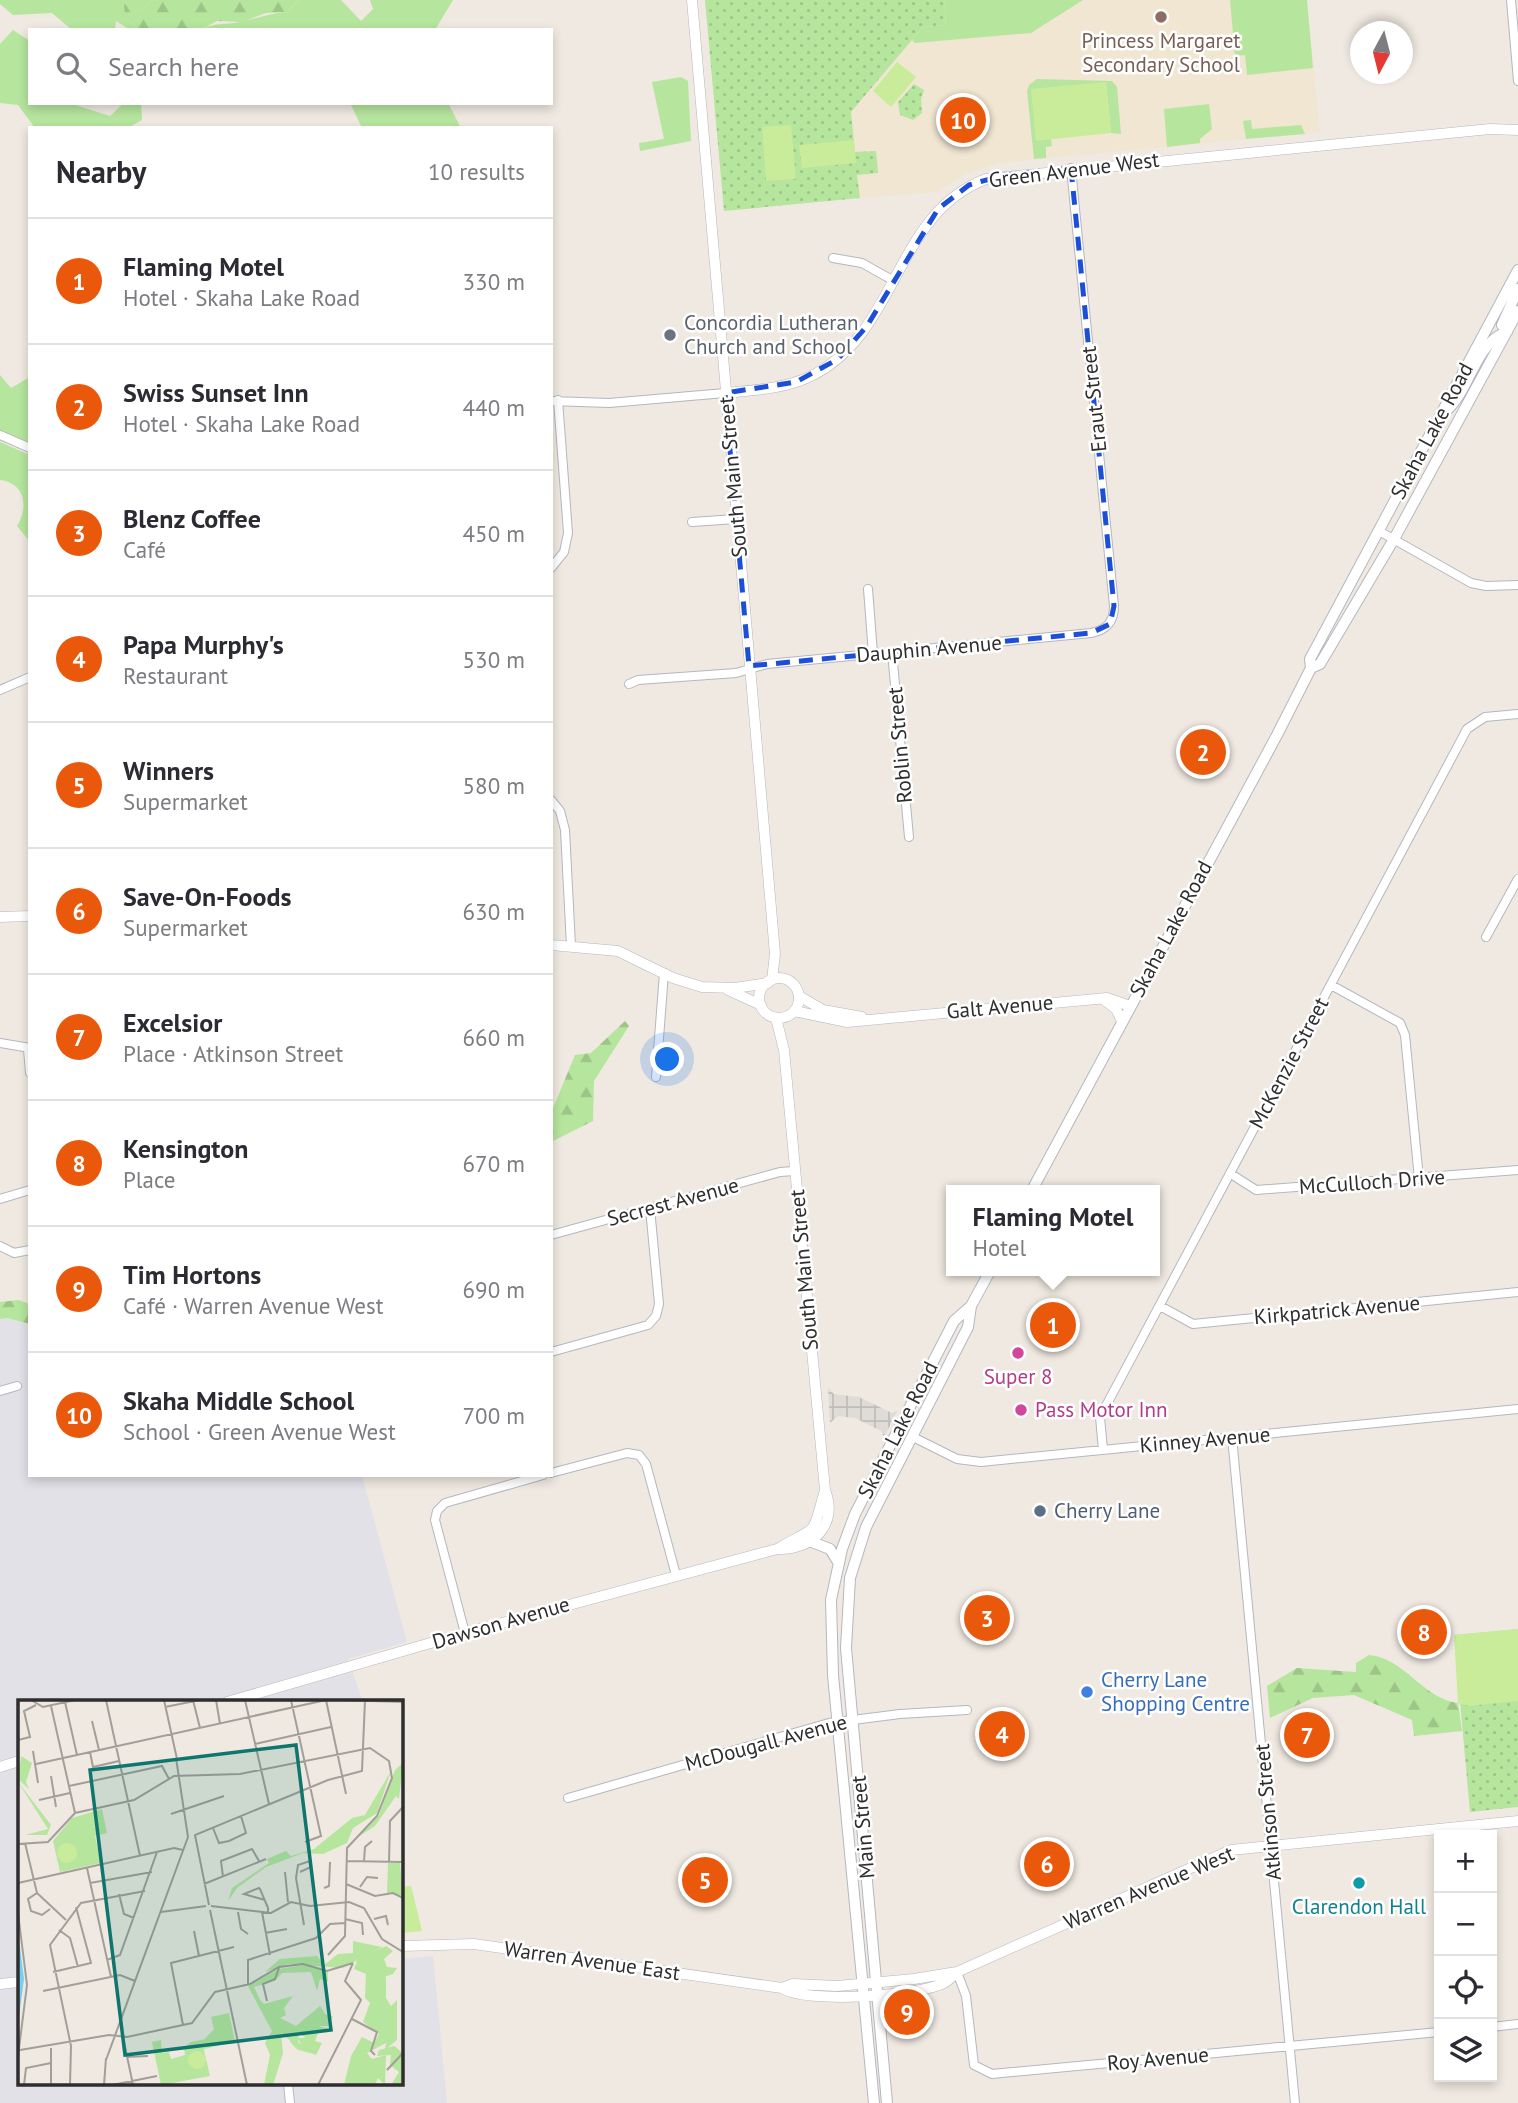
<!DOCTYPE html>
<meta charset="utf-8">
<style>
:root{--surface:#fff;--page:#f2f2f3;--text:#2b2b33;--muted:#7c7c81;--line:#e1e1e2;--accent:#ea580c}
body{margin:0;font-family:"PT Sans",sans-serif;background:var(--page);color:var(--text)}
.controls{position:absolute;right:21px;bottom:21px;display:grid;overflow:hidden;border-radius:0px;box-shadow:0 4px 10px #0003}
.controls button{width:63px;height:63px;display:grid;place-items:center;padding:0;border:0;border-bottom:2px solid var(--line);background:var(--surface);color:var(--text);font:35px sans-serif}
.compass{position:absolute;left:1350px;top:21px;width:63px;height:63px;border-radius:50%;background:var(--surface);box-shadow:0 4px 10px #0003;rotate:187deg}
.you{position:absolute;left:668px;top:1060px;width:24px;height:24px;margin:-18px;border:5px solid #fff;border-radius:50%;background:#1a73e8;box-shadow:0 0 0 10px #1a73e833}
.badge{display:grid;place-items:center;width:46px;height:46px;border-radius:50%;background:var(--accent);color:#fff;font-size:23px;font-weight:700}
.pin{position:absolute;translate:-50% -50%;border:4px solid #fff;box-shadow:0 2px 7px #0006}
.popup{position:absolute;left:946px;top:1185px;width:214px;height:91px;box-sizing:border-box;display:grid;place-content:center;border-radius:0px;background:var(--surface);filter:drop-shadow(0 2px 5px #0005);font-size:23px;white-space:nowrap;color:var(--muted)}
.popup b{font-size:26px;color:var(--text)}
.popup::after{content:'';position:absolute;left:50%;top:100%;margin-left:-14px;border:14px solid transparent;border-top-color:var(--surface)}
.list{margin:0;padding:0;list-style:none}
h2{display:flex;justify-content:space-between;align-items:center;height:91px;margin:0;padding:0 28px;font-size:30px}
h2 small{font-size:23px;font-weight:400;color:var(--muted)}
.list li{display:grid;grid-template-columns:46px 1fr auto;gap:21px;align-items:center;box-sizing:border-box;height:126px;padding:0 28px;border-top:2px solid var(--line)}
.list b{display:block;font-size:26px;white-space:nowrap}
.list p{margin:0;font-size:23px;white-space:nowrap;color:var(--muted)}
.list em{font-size:23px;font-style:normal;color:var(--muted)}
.icon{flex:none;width:38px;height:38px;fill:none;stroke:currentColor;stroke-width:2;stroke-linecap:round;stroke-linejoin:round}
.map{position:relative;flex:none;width:1518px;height:2103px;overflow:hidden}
.search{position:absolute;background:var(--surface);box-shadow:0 4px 10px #0003;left:28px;top:28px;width:525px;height:77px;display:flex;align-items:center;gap:18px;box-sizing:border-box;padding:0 24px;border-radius:0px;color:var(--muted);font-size:26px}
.panel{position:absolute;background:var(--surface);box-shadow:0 4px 10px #0003;left:28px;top:126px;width:525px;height:1351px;border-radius:0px}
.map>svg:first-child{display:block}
</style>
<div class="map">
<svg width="1518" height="2103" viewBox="0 0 1518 2103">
<defs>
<pattern id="forest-firs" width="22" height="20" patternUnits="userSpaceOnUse" patternTransform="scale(1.75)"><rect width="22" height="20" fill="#b6e59e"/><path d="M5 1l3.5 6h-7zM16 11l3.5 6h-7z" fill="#9dc588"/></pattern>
<pattern id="park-dots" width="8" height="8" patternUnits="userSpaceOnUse" patternTransform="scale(1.75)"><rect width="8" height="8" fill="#b6e59e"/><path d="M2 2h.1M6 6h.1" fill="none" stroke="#9dc588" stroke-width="1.8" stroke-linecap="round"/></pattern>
<pattern id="plaza-grid" width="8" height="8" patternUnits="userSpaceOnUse" patternTransform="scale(1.75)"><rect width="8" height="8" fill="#dfdcd8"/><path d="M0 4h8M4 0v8" fill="none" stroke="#c0bdba"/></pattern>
</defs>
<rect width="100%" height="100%" fill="#efe9e1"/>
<path fill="#e3e1e8" d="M7 1318 30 1324V1475H362L407 1642 348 1659 363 1702H19V2084H401V1959L433 1956 447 2103H0V1319Z"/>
<path fill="#f0e6d1" d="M944 0H1307L1320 132 998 163 964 175 937 192 860 198 851 112 923 27 946 25Z"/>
<path fill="#b6e59e" d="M0 0H154L139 11 125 5V17L140 30H130L116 21 115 30H72L52 13 13 15 0 4Z
M299 0H341L361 21 373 9 370 0H453L435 30H200C218 21 225 26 243 21 259 18 271 13 287 12Z
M944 0H1083L1031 33 915 43 912 40 923 27 946 25Z
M1230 0H1307L1313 68 1247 75 1245 55 1235 56Z
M13 30 30 41V103H69L110 116 124 103H141L142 120 128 128H35L18 105 0 103V44Z
M681 77 688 81 691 141 640 151 639 143 664 139 652 82Z
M1037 79 1112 81 1117 87 1121 134 1111 133 1106 82 1036 140 1051 139 1052 146 1046 147V158L1034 159 1027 91 1029 85Z
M350 103H448L461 128H362Z
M1209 104 1212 129 1200 139V143L1167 147 1164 109Z
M1251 120 1252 129 1301 125 1305 134 1246 139 1243 121Z
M0 375 11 388 30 377V445L0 431Z
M0 442 30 455V542L17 526C29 507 25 483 0 480Z"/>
<path fill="url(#forest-firs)" d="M154 0H299L287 12 266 13 242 22 217 21 200 30H140L125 17 124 4 139 11Z
M625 1021 629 1026 594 1081 593 1121 551 1142V1113L575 1055 591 1053Z
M18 1300 30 1304V1324L7 1318 0 1319V1302Z
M1369 1655C1405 1658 1423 1699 1458 1703L1462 1731 1414 1736 1412 1720 1354 1695 1313 1698 1270 1718 1267 1686 1297 1668 1356 1672V1663Z"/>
<path fill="url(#park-dots)" d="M705 0H944L946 25 923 27 851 112 855 152 876 151 878 173 857 175 860 198 724 211Z
M914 84 924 90 921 99 922 113 913 120 900 115 898 102Z
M1518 1629V1807L1470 1812 1454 1635Z"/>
<path fill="#c9ec9a" d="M897 62 916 77 891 107 873 91Z
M1106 82 1111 133 1036 141 1031 89Z
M791 125 796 179 766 181 762 127Z
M854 140 856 163 802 168 799 145Z
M1518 1629V1701L1469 1706 1458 1703 1454 1635Z
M411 1886 422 1931 401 1933V1887Z"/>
<path fill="url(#plaza-grid)" d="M828 1388 834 1394 859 1397 892 1413 898 1410 884 1437 881 1431 855 1418 838 1416 830 1423Z"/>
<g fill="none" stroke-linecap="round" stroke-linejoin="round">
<defs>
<path id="minor" d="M1511 0 1518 81
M833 258 862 263 894 281
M551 401 609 403 725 393
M0 435 30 448
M692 522 736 519
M1379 531 1471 583 1486 586 1518 585
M551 568 564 552 568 533 558 400
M868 589 873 654
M892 652 909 837
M629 684 638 680 736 673 767 664 1091 633C1107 630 1114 622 1114 606L1071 168
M0 690 30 677
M551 800 560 811 565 830 571 946
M1486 937 1518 879
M1331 985 1400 1023 1405 1035 1419 1179
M0 1043 30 1048
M28 1049 30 1073
M656 1077 664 973
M1231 1174 1256 1190 1518 1170
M0 1199 30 1190
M551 1235 780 1172 794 1171
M0 1246 14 1253 30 1250
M1160 1306 1193 1324 1518 1292
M551 1352 648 1325 656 1316 659 1304 650 1208
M0 1391 17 1386
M913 1437 957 1459 981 1462 1518 1409
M1232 1437 1295 2103
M1103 1450 1100 1417 1467 729 1485 717 1518 714
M551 1473 627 1453 639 1455 646 1464 676 1575
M465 1633 435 1520 437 1511 445 1503 543 1475
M568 1798 829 1723 900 1714 967 1710
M957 1972 966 1996 974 2065 992 2074 1439 2032
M1492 2027 1518 2024
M288 2084 290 2103"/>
<path id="tertiary" d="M692 0 775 954 772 980
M725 393C754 390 783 389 809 377 899 335 893 214 986 179L1490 129 1518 130
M0 917 30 916
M551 945 618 951 673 978 702 987 735 988 768 983
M759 998a20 20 0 1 1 40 0a20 20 0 1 1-40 0Z
M728 990 761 1005
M799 996 823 1010 862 1017
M1103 999 1116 1009 1122 1021
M794 1011 847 1022 1107 998 1130 1006
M776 1018 784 1050 825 1490C839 1525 812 1550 778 1549
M227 1702 465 1633 777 1549C820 1524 811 1539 825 1490
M0 1767 19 1761
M401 1946 474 1944 782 1988C806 2004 918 1996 944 1983 949 1980 953 1976 957 1972L1231 1850 1518 1821
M0 1984 19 1982
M782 1988 793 1984 837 1986 914 1979 957 1972"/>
<path id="secondary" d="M1507 332 1502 325 1518 289
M1446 411C1469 391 1475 345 1504 333
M1311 668 1320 664 1394 539 1518 311
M1032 1190 1277 735 1311 668 1310 659 1518 270
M812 1542 830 1549 838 1562
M874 2103 833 1675 831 1600 842 1549 855 1514 954 1321 971 1306
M887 2103 846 1648 850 1578 866 1527 968 1327 971 1306 990 1271"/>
</defs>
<use href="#minor" stroke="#b4b7c1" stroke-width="10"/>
<use href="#tertiary" stroke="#b4b7c1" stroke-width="11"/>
<use href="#secondary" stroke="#b4b7c1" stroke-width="12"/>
<use href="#minor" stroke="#fff" stroke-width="8"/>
<use href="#tertiary" stroke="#fff" stroke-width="10"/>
<use href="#secondary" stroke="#fff" stroke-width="10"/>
</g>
<path fill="none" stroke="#1d4ed8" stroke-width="5" stroke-dasharray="14 9" stroke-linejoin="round" d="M1071 168 1114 606 1110 624 1091 633 749 666 725 393 796 382 838 359 867 326 938 209 969 185 1004 175Z"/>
<circle fill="#8d6e63" stroke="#fff" stroke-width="2.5" cx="1161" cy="17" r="7"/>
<circle fill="#6b7280" stroke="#fff" stroke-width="2.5" cx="670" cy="335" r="7"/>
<g fill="#d1479c" stroke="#fff" stroke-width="2.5">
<circle cx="1018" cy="1353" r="7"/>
<circle cx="1021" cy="1410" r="7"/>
</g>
<circle fill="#5c6f8a" stroke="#fff" stroke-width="2.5" cx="1040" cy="1511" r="7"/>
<circle fill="#3f7fe0" stroke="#fff" stroke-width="2.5" cx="1087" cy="1692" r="7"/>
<circle fill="#0f9aa8" stroke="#fff" stroke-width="2.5" cx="1359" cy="1883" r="7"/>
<g text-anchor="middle" stroke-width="5" stroke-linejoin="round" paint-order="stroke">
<g font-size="21" fill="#785e54" stroke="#fff">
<text x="1161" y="48">Princess Margaret<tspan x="1161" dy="24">Secondary School</tspan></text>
</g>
<g font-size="21" fill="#2e2e2e" stroke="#fff">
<text transform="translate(1074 170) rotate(-7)" y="7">Green Avenue West</text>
<text transform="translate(1094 399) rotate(-96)" y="7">Eraut Street</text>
<text transform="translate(1432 431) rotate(-62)" y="7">Skaha Lake Road</text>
<text transform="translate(733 477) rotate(-95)" y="7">South Main Street</text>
<text transform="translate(929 649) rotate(-5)" y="7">Dauphin Avenue</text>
<text transform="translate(900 745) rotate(-95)" y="7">Roblin Street</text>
<text transform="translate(1171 929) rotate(-62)" y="7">Skaha Lake Road</text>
<text transform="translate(1000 1007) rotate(-5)" y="7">Galt Avenue</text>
<text transform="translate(1289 1063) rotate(-62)" y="7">McKenzie Street</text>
<text transform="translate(1372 1182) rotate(-4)" y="7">McCulloch Drive</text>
<text transform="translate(673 1202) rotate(-15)" y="7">Secrest Avenue</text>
<text transform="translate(804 1270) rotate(-95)" y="7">South Main Street</text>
<text transform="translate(1337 1310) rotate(-5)" y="7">Kirkpatrick Avenue</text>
<text transform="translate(898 1430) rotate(-63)" y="7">Skaha Lake Road</text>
<text transform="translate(1205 1440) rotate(-5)" y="7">Kinney Avenue</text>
<text transform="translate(501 1623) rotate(-16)" y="7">Dawson Avenue</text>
<text transform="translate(766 1743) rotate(-15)" y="7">McDougall Avenue</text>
<text transform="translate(1268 1812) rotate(-95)" y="7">Atkinson Street</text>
<text transform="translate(863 1827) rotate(-95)" y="7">Main Street</text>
<text transform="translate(1149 1888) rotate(-23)" y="7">Warren Avenue West</text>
<text transform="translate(592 1961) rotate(8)" y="7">Warren Avenue East</text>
<text transform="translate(1158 2059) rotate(-5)" y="7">Roy Avenue</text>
</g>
<g font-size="21" fill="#5b616d" stroke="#fff" text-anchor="start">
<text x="684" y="330">Concordia Lutheran<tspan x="684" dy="24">Church and School</tspan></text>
</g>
<g font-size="21" fill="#b23c85" stroke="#fff">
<text x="1018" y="1384">Super 8</text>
<text x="1035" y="1417" text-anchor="start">Pass Motor Inn</text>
</g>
<g font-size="21" fill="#4e5e75" stroke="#fff" text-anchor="start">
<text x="1054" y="1518">Cherry Lane</text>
</g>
<g font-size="21" fill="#366cbe" stroke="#fff" text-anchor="start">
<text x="1101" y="1687">Cherry Lane<tspan x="1101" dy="24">Shopping Centre</tspan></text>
</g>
<g font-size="21" fill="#0d838f" stroke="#fff">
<text x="1359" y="1914">Clarendon Hall</text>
</g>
</g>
<g transform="translate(18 1700)">
<rect width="385" height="385" fill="#efe9e1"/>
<path d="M0 82 33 125 29 135H7L30 129ZM370 163H382L385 196 369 193ZM335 241 364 247 325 268 270 264 247 272 262 259 299 256 306 265 320 254 335 253ZM286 265 310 272V282L302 279 299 291 293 272 264 273 257 281 236 287 242 300 246 304 275 296 266 308 268 315 262 318 278 326 302 306 308 315 315 316 310 326H301L314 330 300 333 297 341 304 343 298 355 287 350 279 338H288L293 328 276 332 274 342 263 333 265 353 255 385H246L252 355 247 343 254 331 230 286 260 269ZM348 273 368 277V298L373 306 379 300V340L367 350 368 343 349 353 354 359 368 355 367 385 360 378 357 385H326L333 356 344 337 356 343 361 334 345 322 352 303 347 298ZM188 339 184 342 192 376 143 385 134 342 143 340 144 353 151 352 153 359 167 355 166 348 173 342Z" fill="#b6e59e"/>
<path d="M3 56 14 63 8 82 11 89 0 79ZM385 63 381 99 378 96 357 126 337 139 361 115 377 70ZM373 71 359 113 335 128 329 143 305 154 285 153 248 167 219 188 210 201 214 188 251 163 249 159 268 151 273 156 296 149 334 118 347 115ZM368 246 375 251 366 259 369 267 379 268 375 274 360 279 336 269 340 258ZM288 327 293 328 296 331 288 338 281 334 280 342 296 354 280 350 272 342 274 333ZM376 346 385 353V385H373L381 372 372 365 373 355 359 356 361 350Z" fill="#b6e59e"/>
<path d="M84 109 89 133 77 136 83 163 42 172 35 141 54 118ZM211 313 217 342 186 349 184 342 196 329 193 317Z" fill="#b6e59e"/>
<path d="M39 153a10 10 0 1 1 20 0a10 10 0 1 1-20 0ZM170 360a9 9 0 1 1 18 0a9 9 0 1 1-18 0Z" fill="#c9ec9a"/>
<path d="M0 232 6 279 0 324Z" fill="#75cff0"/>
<path fill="none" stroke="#a29e99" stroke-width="2" d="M13 0 25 7 57 0M88 0 122 156M146 0 159 59M175 0 182 28M198 0 202 24M227 0 251 104M273 0 303 136 287 142M308 0 328 94M322 0 385 2M47 2 59 55M33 6 57 113M147 7 182 0M74 21 81 50M0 40 12 37 6 11 18 5M237 44 313 27M15 51 20 83M72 52 75 67 101 61M18 64 308 0M33 76 38 107M51 86 144 66 151 79M21 100 52 93M153 114 206 96M195 128 201 143 211 141 228 133 223 116M7 143 19 193 48 220M0 144 30 142 57 113 116 100 156 76 222 74 352 48 371 61 374 78 359 116 329 148 327 236 310 255M328 161 385 162M346 161 347 147 354 141M371 162 372 121 385 107M69 168 93 277M267 172 270 202M282 172 293 167 292 161 280 165 278 178 286 225M205 177 203 161 234 149 241 161M0 183 156 148 165 150M72 183 134 172M186 184 248 159M328 184 357 196 375 193 385 198M342 187 349 177 360 178M306 188 311 186 312 162M19 193 10 199 13 211 24 215 32 209M101 194 106 214 116 218M247 200 226 194 241 188 242 189 250 208V212M191 205 177 135 310 80 344 71 347 0M193 206 253 213 273 202 292 206 331 202 346 208 364 239 385 252M192 210 229 385M143 212 188 206M220 212 223 229 230 234M244 212 252 255M0 213 9 285 0 356M327 219 344 223 345 235M356 219 368 216 370 225M41 230 52 238 60 267M176 231 181 256M247 233 269 229M89 260 102 255 139 152M35 272 73 263 58 207M230 285V260L298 238 312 224 327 223M25 291 102 275 117 281M249 301 245 284 257 279 261 268M334 319 359 332 353 351 357 355M165 325 153 263 216 247M105 337 115 385M2 350 91 335 109 337 174 323 197 292 232 284 261 267 285 264 309 271 335 263M109 357 130 356M88 360 170 137 158 58M369 370 385 353M6 385 8 368 33 363M33 385V348M52 385 53 346 32 245 63 203 127 191M86 385 88 358M94 385 139 376M300 385 343 300 327 281 335 263"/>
<path fill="#0f766e" fill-opacity="0.15" stroke="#0f766e" stroke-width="3.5" d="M278 45 313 330 107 355 72 70Z"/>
<rect width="385" height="385" fill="none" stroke="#2e2e2e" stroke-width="3.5"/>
</g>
</svg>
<div class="controls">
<button>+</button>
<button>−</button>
<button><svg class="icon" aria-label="locate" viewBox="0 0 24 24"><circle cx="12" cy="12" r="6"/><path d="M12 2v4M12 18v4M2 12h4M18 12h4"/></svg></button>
<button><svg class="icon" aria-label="layers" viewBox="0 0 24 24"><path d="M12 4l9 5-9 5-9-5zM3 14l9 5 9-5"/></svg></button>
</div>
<svg class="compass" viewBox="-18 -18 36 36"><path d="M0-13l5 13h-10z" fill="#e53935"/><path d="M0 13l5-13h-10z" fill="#7c7c81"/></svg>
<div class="you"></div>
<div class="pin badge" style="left:1053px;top:1325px">1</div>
<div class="popup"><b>Flaming Motel</b>Hotel</div>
<div class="pin badge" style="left:1203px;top:752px">2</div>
<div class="pin badge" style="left:987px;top:1618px">3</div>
<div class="pin badge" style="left:1002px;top:1734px">4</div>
<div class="pin badge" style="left:705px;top:1880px">5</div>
<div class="pin badge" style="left:1047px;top:1864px">6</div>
<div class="pin badge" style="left:1307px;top:1735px">7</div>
<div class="pin badge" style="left:1424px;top:1632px">8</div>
<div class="pin badge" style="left:907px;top:2012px">9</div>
<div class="pin badge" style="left:963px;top:120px">10</div>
<div class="search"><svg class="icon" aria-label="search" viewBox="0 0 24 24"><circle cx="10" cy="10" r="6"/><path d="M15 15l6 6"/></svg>Search here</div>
<section class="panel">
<h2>Nearby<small>10 results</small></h2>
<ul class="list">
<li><span class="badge">1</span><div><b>Flaming Motel</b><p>Hotel · Skaha Lake Road</p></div><em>330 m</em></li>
<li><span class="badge">2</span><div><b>Swiss Sunset Inn</b><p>Hotel · Skaha Lake Road</p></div><em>440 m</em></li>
<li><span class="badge">3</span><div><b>Blenz Coffee</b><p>Café</p></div><em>450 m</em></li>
<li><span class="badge">4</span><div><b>Papa Murphy's</b><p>Restaurant</p></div><em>530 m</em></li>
<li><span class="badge">5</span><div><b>Winners</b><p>Supermarket</p></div><em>580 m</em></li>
<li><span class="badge">6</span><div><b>Save-On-Foods</b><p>Supermarket</p></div><em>630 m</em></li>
<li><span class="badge">7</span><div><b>Excelsior</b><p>Place · Atkinson Street</p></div><em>660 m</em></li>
<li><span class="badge">8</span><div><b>Kensington</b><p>Place</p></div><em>670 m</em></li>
<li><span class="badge">9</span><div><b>Tim Hortons</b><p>Café · Warren Avenue West</p></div><em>690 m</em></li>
<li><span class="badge">10</span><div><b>Skaha Middle School</b><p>School · Green Avenue West</p></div><em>700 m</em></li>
</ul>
</section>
</div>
